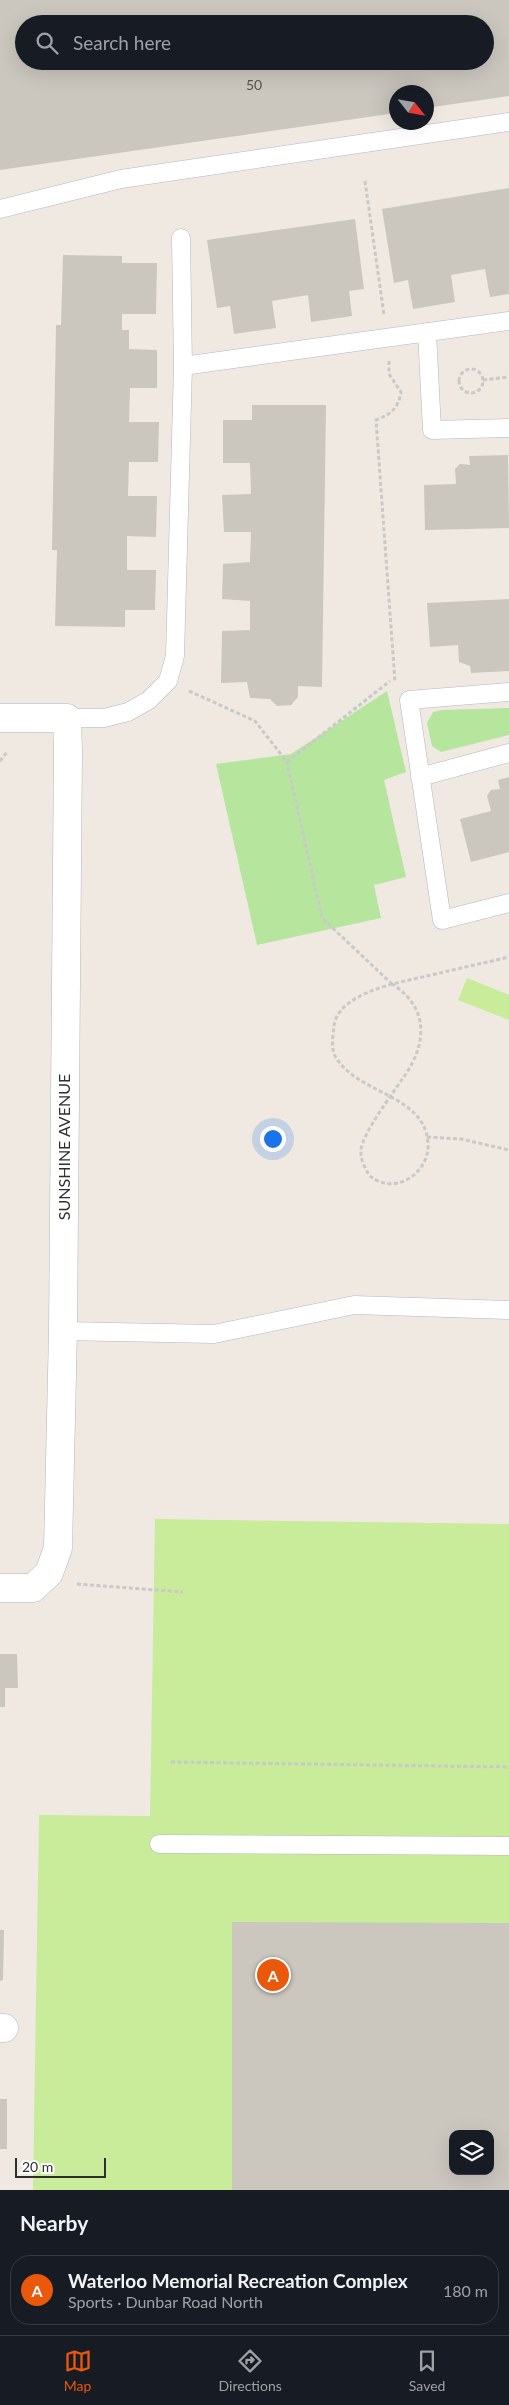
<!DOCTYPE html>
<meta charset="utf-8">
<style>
:root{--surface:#171b24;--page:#20242c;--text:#f1f3f6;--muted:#9ea1a6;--line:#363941;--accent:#ea580c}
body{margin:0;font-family:Lato,sans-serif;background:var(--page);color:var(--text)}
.controls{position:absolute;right:15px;bottom:15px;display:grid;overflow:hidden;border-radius:10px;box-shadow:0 5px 20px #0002}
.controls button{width:45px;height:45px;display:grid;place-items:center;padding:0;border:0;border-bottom:1px solid var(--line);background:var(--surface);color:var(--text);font:25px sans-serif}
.compass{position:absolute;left:389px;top:85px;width:45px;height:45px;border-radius:50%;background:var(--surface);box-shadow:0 5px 20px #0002;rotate:121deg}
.scale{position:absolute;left:15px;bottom:12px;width:91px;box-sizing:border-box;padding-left:5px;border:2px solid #2e2e2e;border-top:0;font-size:14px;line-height:18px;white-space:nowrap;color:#2e2e2e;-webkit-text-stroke:4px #fff;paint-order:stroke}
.you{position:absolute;left:272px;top:1138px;width:18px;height:18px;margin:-12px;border:4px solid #fff;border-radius:50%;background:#1a73e8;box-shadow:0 0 0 8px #1a73e833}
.badge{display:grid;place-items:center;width:32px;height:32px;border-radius:50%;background:var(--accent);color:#fff;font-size:16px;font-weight:700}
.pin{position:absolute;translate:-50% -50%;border:2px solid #fff;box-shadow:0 1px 5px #0006}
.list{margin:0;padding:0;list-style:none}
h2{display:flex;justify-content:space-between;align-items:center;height:65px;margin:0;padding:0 20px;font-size:21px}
h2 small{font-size:16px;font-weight:400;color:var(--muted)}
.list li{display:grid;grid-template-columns:32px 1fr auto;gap:15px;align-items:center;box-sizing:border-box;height:70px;margin:0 10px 10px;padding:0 10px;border:1px solid var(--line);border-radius:20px}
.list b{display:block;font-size:19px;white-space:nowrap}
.list p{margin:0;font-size:16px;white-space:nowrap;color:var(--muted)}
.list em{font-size:16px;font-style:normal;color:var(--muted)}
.icon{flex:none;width:28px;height:28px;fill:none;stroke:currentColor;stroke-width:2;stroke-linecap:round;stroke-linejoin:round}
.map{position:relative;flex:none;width:509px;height:2190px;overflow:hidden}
.search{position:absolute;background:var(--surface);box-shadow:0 5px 20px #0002;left:15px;right:15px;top:15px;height:55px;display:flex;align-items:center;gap:12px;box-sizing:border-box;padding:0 18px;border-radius:28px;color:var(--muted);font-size:19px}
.sheet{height:145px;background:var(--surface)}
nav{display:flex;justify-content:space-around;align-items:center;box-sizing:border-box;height:70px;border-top:1px solid var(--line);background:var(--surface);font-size:14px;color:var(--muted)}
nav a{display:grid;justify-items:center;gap:2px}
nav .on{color:var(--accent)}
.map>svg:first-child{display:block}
</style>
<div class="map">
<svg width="509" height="2190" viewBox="0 0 509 2190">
<rect width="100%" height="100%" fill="#efe9e1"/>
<path fill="#b6e59e" d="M387 691 406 772 384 780 406 877 374 885 381 918 257 945 216 764 291 754Z
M509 708V735L441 752 432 746 427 723 433 712 442 710Z"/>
<path fill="#c9ec9a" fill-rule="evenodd" d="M467 978 509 995V1020L458 1000Z
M155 1519 509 1524V2190H33L39 1815 150 1816ZM453 2134H490V2171H453Z"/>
<path fill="#cbc7bf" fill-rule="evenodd" d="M0 0H509V96L426 108V92H396V113L0 170ZM24 24H485V61H24Z
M509 188V294L490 297 485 269 451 275 455 302 413 309 408 280 394 283 382 209Z
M355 219 364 289 349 291 352 316 311 322 308 295 272 301 276 328 234 334 230 306 217 308 207 240Z
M63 255 122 256V263H157L156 314H122V330H129V349L157 350V388H130L129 422H159L158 462H129L128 496H157L156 537 127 536V570H156L155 610H125V627L55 626 57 550H52L56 325H61Z
M252 405H326L322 687 298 686V697L291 705 277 706 270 699 250 698 247 682 221 683 222 631 250 630V601L222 599 223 564 250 562 251 532H224L222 495 251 494 250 463H223V420H252Z
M508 455 509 528 425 530 424 485 456 484 455 469 460 464 470 465 469 456Z
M509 599V671L471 673 470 666 459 662 458 645 430 647 427 603Z
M509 777V852L471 862 460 819 491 811 487 796 491 790 500 789 498 780Z
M0 1654H17L18 1688H5V1707H0Z
M232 1922 509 1923V2190H232ZM453 2134H490V2171H453Z
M0 1930H4L3 1980 0 1981Z
M0 2099H7V2149H0Z"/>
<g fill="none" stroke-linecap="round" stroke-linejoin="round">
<defs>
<path id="service" d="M0 209 121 179 509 122
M427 332 432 430 509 428
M183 366 509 321
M509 692 409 700 442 920 509 903
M67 718H104L128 712 149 700 168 681 175 656 183 366 181 238
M420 777 509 753
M63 1331 214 1334 354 1305 509 1310
M159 1844 509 1846"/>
<path id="minor" d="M0 718H67L68 752 63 1331 58 1548 49 1573 33 1588H0
M0 2028H4"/>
</defs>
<use href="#service" stroke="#b4b7c1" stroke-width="19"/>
<use href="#minor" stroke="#b4b7c1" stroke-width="29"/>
<path stroke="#c9c9c9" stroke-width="3" stroke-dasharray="4 2.5" stroke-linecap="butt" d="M365 181 384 315
M389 361V374L401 392C398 409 391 414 376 420L395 682
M459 381a12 12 0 1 1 24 0a12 12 0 1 1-24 0Z
M483 380 509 377
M189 691 255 721 287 762 322 918 392 984 509 957
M0 761 7 752
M287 762 390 681
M392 984C372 990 337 1001 334 1026 333 1037 330 1050 337 1059 359 1094 425 1095 428 1143 430 1169 402 1192 378 1181 374 1179 372 1178 369 1175 365 1168 360 1159 361 1150 362 1134 393 1093 403 1078 427 1045 430 1008 392 984
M427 1137 461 1139 509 1150
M77 1584 183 1592
M171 1762 509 1767"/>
<use href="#service" stroke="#fff" stroke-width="18"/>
<use href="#minor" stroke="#fff" stroke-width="28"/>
</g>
<g text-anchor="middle" stroke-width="4.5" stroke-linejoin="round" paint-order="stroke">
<g font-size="14" fill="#555452">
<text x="254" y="90">50</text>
</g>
<g font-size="16" fill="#2e2e2e" stroke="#fff">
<text transform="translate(64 1147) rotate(-90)" y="6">SUNSHINE AVENUE</text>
</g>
</g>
</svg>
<div class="controls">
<button><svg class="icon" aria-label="layers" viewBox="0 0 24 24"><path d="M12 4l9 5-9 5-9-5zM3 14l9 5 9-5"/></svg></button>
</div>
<svg class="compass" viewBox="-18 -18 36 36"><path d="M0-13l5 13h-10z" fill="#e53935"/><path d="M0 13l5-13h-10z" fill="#9ea1a6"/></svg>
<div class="scale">20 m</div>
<div class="you"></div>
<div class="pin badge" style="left:273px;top:1975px">A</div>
<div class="search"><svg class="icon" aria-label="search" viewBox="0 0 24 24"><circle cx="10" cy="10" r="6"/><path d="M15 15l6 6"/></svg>Search here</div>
</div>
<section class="sheet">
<h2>Nearby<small></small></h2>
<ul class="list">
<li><span class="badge">A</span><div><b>Waterloo Memorial Recreation Complex</b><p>Sports · Dunbar Road North</p></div><em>180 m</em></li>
</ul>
</section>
<nav>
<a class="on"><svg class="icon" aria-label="map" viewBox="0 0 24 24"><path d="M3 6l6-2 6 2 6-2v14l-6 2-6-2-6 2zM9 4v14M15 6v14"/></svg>Map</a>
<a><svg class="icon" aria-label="directions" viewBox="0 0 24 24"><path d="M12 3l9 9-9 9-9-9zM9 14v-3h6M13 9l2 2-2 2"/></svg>Directions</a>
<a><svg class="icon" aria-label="saved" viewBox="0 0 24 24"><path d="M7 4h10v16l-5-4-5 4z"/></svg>Saved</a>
</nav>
